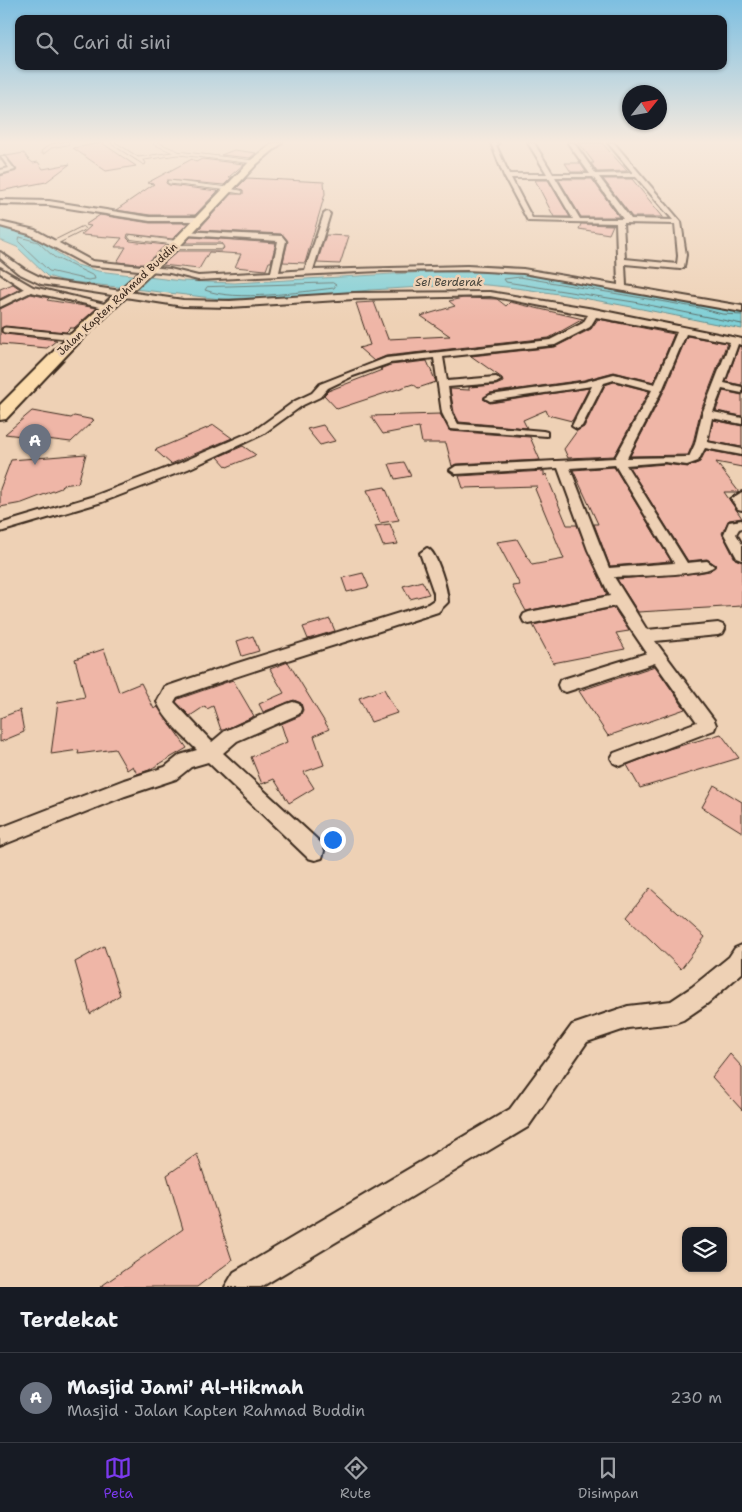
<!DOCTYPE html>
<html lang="id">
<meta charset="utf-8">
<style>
:root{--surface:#171b24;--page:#20242c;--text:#f1f3f6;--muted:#9ea1a6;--line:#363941;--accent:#7c3aed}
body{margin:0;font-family:"Shantell Sans",sans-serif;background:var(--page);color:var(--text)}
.controls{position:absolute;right:15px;bottom:15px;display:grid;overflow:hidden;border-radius:10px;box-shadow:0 1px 4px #0004}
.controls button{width:45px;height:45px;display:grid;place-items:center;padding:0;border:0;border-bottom:1px solid var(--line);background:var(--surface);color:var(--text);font:25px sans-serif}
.compass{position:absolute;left:622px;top:85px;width:45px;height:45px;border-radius:50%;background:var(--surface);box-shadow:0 1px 4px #0004;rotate:59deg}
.you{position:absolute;left:332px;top:839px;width:18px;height:18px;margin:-12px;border:4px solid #fff;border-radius:50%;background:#1a73e8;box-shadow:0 0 0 8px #1a73e833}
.badge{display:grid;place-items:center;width:32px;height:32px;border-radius:50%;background:var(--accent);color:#fff;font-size:16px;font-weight:700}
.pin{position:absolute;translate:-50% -41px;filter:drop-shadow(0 1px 2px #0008)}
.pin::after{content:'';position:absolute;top:26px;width:18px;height:15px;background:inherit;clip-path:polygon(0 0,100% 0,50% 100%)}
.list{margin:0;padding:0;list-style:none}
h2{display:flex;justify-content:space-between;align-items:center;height:65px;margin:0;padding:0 20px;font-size:21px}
h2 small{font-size:16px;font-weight:400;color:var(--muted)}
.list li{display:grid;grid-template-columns:32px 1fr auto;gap:15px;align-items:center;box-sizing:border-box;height:90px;padding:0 20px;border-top:1px solid var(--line)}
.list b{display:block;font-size:19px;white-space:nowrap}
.list p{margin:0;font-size:16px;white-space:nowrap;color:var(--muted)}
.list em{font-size:16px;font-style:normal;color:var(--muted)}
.icon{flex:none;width:28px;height:28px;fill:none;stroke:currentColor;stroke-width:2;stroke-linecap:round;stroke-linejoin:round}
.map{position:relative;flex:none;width:742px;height:1287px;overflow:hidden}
.search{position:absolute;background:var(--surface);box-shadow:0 1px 4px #0004;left:15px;right:15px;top:15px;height:55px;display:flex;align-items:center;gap:12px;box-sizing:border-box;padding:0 18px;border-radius:10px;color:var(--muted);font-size:19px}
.sheet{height:155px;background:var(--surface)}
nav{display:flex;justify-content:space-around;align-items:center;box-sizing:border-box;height:70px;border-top:1px solid var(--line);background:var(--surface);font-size:14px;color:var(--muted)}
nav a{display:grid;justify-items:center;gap:2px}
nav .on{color:var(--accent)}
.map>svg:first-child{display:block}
</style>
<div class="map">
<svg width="742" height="1287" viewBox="0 0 742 1287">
<rect width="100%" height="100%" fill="#eed1b5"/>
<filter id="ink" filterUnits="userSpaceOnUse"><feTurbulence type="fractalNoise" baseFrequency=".02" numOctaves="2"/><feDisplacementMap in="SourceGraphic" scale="10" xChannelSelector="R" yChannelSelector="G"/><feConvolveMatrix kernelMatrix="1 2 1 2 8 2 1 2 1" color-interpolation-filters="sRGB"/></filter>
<g filter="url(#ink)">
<path fill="#7ecfd6" stroke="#638d8c" d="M0 227 39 236 44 239 56 252 77 265 98 271 181 281 235 283 428 272H513L706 304 722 309 742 310V329C654 312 565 291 475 284L370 290 309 296 221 299 65 281 47 276 17 247 0 240Z"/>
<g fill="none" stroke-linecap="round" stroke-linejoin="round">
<path stroke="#566c68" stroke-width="1" d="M20 237 38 242 54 257 94 276 95 279 88 280 49 271 19 242Z
M333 283 336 285 334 288C300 292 236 302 205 290L207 287Z
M742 315 722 314 700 308 520 277 504 279 506 282 634 302 742 324"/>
</g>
<path fill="#efb6a7" stroke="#3b2a1e" d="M102 143 136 166 106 171 73 148Z
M579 143H602L627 171 597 172 591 163H594Z
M234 150 256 153 250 158 221 155Z
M24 153 28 159 33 163 38 162 43 169 70 164 46 182 0 191V176L17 170 6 156Z
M192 159 196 162 202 159 244 164 229 177H232L224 185 167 180 166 183 169 185 218 191 195 215H150L116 210 154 184 147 183Z
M565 163H580L586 172H571Z
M247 178 324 182 325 194 305 263 283 262 288 241 282 234 198 230 231 194H243V190L237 188Z
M562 179H592L619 217H581L559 180Z
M603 179H632L663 217H632Z
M535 180H548L570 217H554Z
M100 215 150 223H188L173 239 128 234 127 238 130 241 166 245 145 264H139L117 262 126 247H115L122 238 81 235 91 226 85 225Z
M581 224 613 225 609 234 579 229Z
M326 235 349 236 340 264 317 263Z
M191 237 276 243 271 262H269L266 270 235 267 241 254 209 252 199 269 162 265 178 251H221L224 248 221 243H185Z
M13 284 20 289 0 299V289Z
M31 294 49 298 47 300 97 308 74 328H70L66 332 5 326 1 328V332L5 334 57 340 47 348 0 344V309Z
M463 298 497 299 506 306 510 302 583 319 549 338 386 356 374 361 359 348 370 345 356 303 374 302 388 339 450 336 421 316 455 306 449 301Z
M598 319 674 334 654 382 614 372 584 380 490 393 483 399 490 403 589 388 572 421 548 415 546 410 523 420 527 428 459 422 454 412 450 389 469 390V387L496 385 503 382 502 378 471 356 555 347 591 329Z
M687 336 727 343 700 413 693 443 688 455 630 456 665 389Z
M739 346 742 347V385L726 382Z
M427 361 436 382 418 388 413 384 337 409 324 395 328 391 382 370 380 369 390 365Z
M614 382 649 391 614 456 568 458 564 449 577 431 584 427 605 385Z
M723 391 742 395V416L716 411Z
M32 411 71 418 74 416 94 420 71 442 5 434Z
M440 414 450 431 530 437 540 460 456 464 452 466 446 443H422L419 427 383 434 371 416Z
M713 420 742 426V447L709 441Z
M214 425 232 438 171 464 155 450Z
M323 425 335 441 320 445 307 429Z
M243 446 256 455 227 467 218 457Z
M706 450 742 457V467L716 462 739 492H724L742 518 729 520 722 533 735 559 742 562V606L638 612 617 579 698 573 710 571 716 565 707 559 688 561 629 467 665 464 688 467 700 462Z
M86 454 78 483 62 485 61 488 22 503 0 507V489L11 460Z
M404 462 411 476 395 479 389 464Z
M614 467 671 561 610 566 594 524H598L573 470Z
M544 471V476L546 474 567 525H577L607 595 526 611 512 586 520 585 497 542 517 539 532 565 564 559 535 489 538 486 463 488 459 476Z
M385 487 399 520 380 523 367 490Z
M390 524 398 544 383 546 375 526Z
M363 573 369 587 347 592 342 578Z
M422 581 429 594 410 599 403 586Z
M614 608 629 631 616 633 625 649 553 663 533 625Z
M330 619 335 631 308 639 303 627Z
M253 636 259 651 242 656 237 641Z
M104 649 119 692 141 683 154 709 158 707 187 748 149 770 137 774 133 766 127 770 115 749 78 754 79 750 51 754 58 702 85 697 75 659Z
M288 662 329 729 314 736 324 765 304 772 314 788 289 803 274 779 262 784 251 757 287 742 281 724 300 716 303 710 301 703 294 700 263 712 259 704 284 693 270 669Z
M655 666 685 709 608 736 579 691Z
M233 680 254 716 224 730H221L213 706 207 709 205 706 190 716 176 702 178 699Z
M384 689 397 713 371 722 359 698Z
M20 710 24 732 0 742V718Z
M721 734 739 758 640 788 627 765 669 749Z
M714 785 742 802V832L702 807Z
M650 888 705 937 681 969 627 917Z
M104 946 120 995 90 1014 75 962Z
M730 1054 742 1067V1110L712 1077Z
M197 1154 232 1260 197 1287H100L183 1229 167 1175Z"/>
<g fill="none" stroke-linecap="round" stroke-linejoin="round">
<defs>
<path id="service-far2" d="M113 143 138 159
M155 143 178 153 254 162
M43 152 51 146 67 143
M144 163 138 159 178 153
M169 182 229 189
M228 190 241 192"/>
<path id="service-far1" d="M131 237 177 243
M52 244 82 229
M171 247H221"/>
<path id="service" d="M5 330 76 337"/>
<path id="minor" d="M491 143H499L496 145 509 174H547L528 143H534L553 174H590L568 143H574L596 174 633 173 608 143H614L681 222 686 255 684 267 680 269 625 264 626 286 742 306V312L523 273 467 270 379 271 198 280 170 273 87 265 29 234 0 226V222L35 230 92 261 170 269 198 276 271 272 278 241 186 235 183 231 282 236 286 241 279 272 305 270 324 214 327 212 330 214 313 270 467 266 523 269 618 285 616 223 528 221 504 176ZM555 177H593L623 219H580ZM599 177H636L673 220 631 219ZM511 178H549L573 219 532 218ZM623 223 675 224 678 256 677 264 625 259Z
M1 157H5L15 170 0 174V170L9 168Z
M0 200 49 201 150 217H197L200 219 197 221H150L49 205 0 204Z
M0 252 24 269 46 280 183 300 230 301 354 293 490 292 594 309 742 339V345L738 344 724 383 742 387V393L722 389 713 412 742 418V424L712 418 707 442 742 449V455L705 448 698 461 687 465 665 462 626 465 687 563 707 561 714 566C708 575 629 576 614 577L647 630 718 623 723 625 725 629 723 633 718 635 655 641 714 720 716 725 714 730 620 766 614 763 611 758 614 753 697 722 655 663 566 692 560 690 558 685 560 680 647 653 615 606 529 624 524 622 522 618 524 614 529 612 610 596 588 550 558 468 456 474 450 470 456 466 615 458 652 390 614 380 604 383 582 426 577 429 572 426 592 386 490 401 485 398 490 395 584 382 614 374 655 384 677 332 596 317 590 327 555 345 443 357 447 381 496 377 501 380 496 383 448 387 452 413 458 424 543 431 547 432V436L450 429 442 413 434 358 390 363 353 376 328 388 320 397 303 405 263 434 188 469 102 502 0 532V524L94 496 180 463 255 430 295 401 312 393 320 384 386 358 550 340 583 323 588 315 490 296 354 299 230 307 183 306 41 284 18 273 0 258ZM686 334 730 342 702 414 695 444 689 457 627 458 663 388ZM615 465 674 563 609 568 570 468Z
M0 268 33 287 113 306 109 309 31 292 0 307V301L24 289 0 273Z
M742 492V510L738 509 731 499Z
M742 520V528L739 529 736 534 742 544V560L737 558 724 534 729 522Z
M427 548C437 551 448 591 448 602L438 612C351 641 263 666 177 697L174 702 212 742 225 731 287 704 293 702 299 704 301 709 299 714 237 741 223 753 322 844 324 851 322 858 315 860 308 858 208 762 191 767 176 779 125 796 0 846V828L124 780 165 767 180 755 197 750C182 735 166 721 157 702L165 687C252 657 340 632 428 604L434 600V593L420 553Z
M742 945V973L708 1003 683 1020 675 1023 628 1028 587 1042 528 1127 261 1287H225L234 1272 510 1109 572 1025 628 1006 671 1001 692 987 729 957 735 948Z"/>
<path id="primary" d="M273 143H282L257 164 181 245 81 340 6 419 0 420V405L71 334 173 241 251 160Z"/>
</defs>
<use href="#service-far2" stroke="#3b2a1e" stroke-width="4.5"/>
<use href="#service-far1" stroke="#3b2a1e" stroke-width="5.5"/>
<use href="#service" stroke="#3b2a1e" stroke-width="8"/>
<use href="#minor" stroke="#3b2a1e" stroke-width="4"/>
<use href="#primary" stroke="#3b2a1e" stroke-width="4"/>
<use href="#service-far2" stroke="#eed1b5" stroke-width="3"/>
<use href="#service-far1" stroke="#eed1b5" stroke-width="4"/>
<use href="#service" stroke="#eed1b5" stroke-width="5"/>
<use href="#minor" fill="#eed1b5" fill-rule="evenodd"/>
<use href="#primary" fill="#fcdcac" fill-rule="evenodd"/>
</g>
</g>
<linearGradient id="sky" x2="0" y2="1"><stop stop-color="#7dbfe1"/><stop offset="0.44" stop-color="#f7eade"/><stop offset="1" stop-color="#f7eade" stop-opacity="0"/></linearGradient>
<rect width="742" height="323" fill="url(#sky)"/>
<g text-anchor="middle" stroke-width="5" stroke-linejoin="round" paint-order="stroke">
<g font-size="11" font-style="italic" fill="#45433a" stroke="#eed1b5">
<text x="449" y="286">Sei Berderak</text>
</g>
<g font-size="11" fill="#3b2a1e" stroke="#eed1b5">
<text transform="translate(117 299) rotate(-43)" y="4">Jalan Kapten Rahmad Buddin</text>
</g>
</g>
</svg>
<div class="controls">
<button><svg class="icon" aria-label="layers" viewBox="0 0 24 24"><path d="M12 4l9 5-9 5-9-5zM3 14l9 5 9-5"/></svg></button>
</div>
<svg class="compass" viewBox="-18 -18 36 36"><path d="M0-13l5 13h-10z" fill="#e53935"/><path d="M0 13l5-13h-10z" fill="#9ea1a6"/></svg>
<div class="you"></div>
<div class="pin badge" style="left:35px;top:465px;background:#6b7280">A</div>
<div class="search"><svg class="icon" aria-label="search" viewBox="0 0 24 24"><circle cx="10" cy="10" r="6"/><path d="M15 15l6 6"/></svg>Cari di sini</div>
</div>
<section class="sheet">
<h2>Terdekat<small></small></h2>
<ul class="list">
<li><span class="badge" style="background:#6b7280">A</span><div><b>Masjid Jami' Al-Hikmah</b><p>Masjid · Jalan Kapten Rahmad Buddin</p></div><em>230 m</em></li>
</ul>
</section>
<nav>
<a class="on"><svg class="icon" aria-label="map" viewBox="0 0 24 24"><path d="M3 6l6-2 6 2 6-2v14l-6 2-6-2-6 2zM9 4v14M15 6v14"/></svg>Peta</a>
<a><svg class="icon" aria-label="directions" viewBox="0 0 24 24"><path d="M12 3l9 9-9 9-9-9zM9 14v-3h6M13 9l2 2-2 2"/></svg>Rute</a>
<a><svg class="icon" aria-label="saved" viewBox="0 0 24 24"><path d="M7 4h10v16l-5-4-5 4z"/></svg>Disimpan</a>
</nav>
